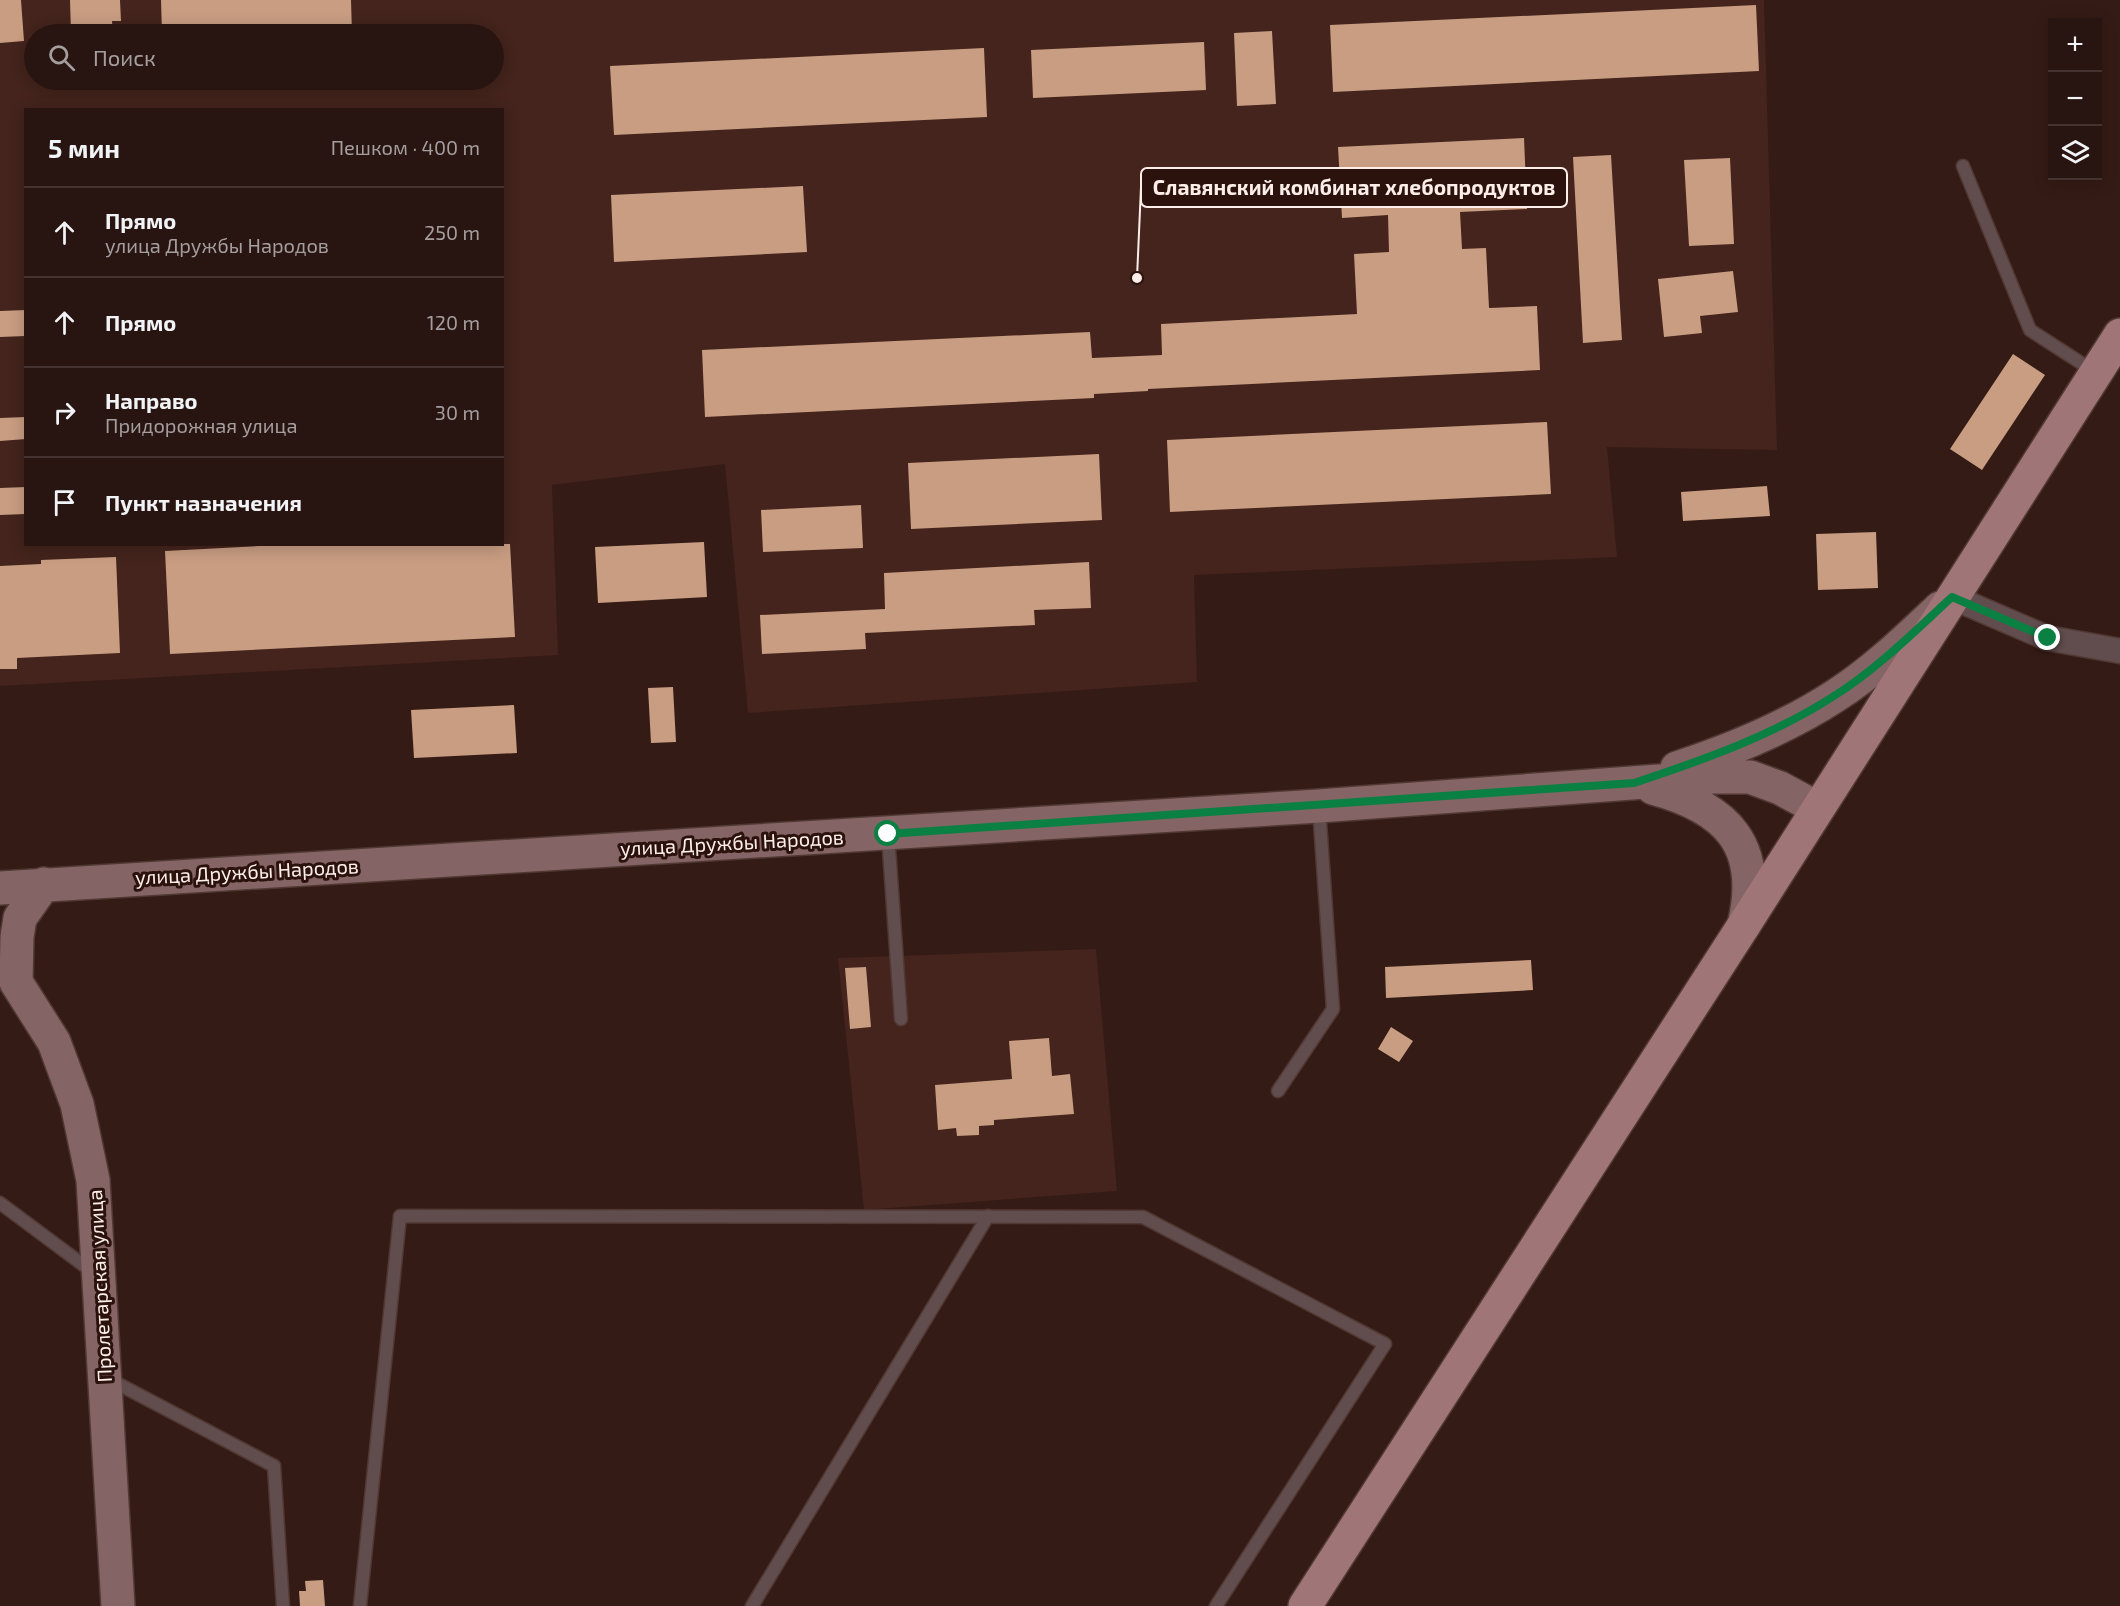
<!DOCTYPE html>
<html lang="ru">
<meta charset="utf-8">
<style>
:root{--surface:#281410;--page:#301d19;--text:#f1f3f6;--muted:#a59e9f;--line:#443330}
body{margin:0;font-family:"Exo 2",sans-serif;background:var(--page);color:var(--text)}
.controls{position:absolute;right:18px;top:18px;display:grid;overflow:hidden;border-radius:0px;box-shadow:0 3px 15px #0003}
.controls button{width:54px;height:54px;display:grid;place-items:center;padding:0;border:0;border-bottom:2px solid var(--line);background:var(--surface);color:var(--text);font:30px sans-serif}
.stop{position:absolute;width:18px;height:18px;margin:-14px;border:4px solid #0b8043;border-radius:50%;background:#fff}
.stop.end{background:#0b8043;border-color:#fff;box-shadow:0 2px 6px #0008}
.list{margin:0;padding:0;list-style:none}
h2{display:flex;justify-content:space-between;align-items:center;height:78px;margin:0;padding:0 24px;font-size:26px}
h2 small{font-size:20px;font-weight:400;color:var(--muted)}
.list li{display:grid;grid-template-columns:39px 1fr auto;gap:18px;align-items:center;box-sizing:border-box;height:90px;padding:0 24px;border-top:2px solid var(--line)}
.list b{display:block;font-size:22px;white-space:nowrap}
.list p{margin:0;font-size:20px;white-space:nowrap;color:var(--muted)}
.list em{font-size:20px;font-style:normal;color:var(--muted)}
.icon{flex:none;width:33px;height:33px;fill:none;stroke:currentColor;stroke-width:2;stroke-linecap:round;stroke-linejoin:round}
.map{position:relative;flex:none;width:2120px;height:1606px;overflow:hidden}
.search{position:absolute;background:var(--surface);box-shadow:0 3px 15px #0003;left:24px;top:24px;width:480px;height:66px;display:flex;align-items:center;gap:15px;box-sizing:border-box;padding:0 21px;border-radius:33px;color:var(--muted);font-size:22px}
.panel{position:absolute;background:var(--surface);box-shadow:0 3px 15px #0003;left:24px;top:108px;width:480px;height:438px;border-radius:0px}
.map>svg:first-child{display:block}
</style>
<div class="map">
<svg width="2120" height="1606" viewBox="0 0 2120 1606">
<rect width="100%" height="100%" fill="#351b15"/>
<path fill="#44241c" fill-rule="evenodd" d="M0 0H1764L1777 450 1607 447 1617 557 1194 575 1197 682 748 713 725 464 552 485 558 655 0 686ZM34 34H494V80H34ZM26 110H502V544H26Z
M1096 949 1117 1191 864 1210 838 958Z"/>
<path fill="#c89d82" d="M0 0H21L24 41 0 43Z
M70 0H120L121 21H112L113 34H71Z
M161 0H351L352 34H162Z
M1756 5 1759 71 1333 92 1330 25Z
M1272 31 1276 104 1237 106 1234 33Z
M1204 42 1206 90 1033 98 1031 50Z
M984 48 987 117 614 135 610 66Z
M1524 138 1527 209 1460 212 1462 249 1486 248 1489 308 1537 306 1540 370 1148 389V391L1094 394V398L705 417 702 350 1090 332 1092 358 1162 355 1161 324 1357 314 1354 254 1389 252 1388 215 1342 218 1338 147Z
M1611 155 1622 340 1583 343 1573 157Z
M1730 158 1734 244 1689 246 1684 160Z
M803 186 807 252 614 262 611 195Z
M1733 271 1738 312 1700 316 1702 333 1664 337 1658 279Z
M26 310V336L0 337V311Z
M2013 354 2045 375 1982 470 1950 449Z
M26 417V439L0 441V418Z
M1547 422 1551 494 1170 512 1167 440Z
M1099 454 1102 520 911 529 908 463Z
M1767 486 1770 516 1683 521 1681 492Z
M26 487V514L0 515V488Z
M861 505 863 548 763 552 761 510Z
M1876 532 1878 588 1818 590 1816 534Z
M704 542 707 597 598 603 595 547Z
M296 544H510L515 637 170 654 165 551Z
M116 557 120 653 17 658V669H0V566L41 564V560Z
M1089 562 1091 608 1034 610 1035 625 865 633 866 649 762 654 760 615 885 609 884 573Z
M673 687 676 742 651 743 648 688Z
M514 705 517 753 414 758 411 710Z
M1531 960 1533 990 1386 998 1385 967Z
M866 967 871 1027 850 1029 845 968Z
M1391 1027 1413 1041 1399 1062 1378 1049Z
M1049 1038 1052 1076 1070 1074 1074 1114 994 1120V1125L979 1126V1135L957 1136 956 1128 938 1130 935 1085 1012 1079 1009 1041Z
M323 1580 325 1606H300L299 1591H306L305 1581Z"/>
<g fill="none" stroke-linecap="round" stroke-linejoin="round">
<defs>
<path id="lane" d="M1963 166 2030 330 2095 372
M888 835 901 1019
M1278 1091 1333 1009 1319 808
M0 1203 94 1273
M107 1378 274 1466 283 1606
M360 1606 400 1216 1143 1217 1385 1344 1216 1606
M752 1606 988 1216"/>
<path id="street" d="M1952 597 2047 638 2120 651"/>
<path id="secondary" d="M1677 768C1732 750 1786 728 1835 696 1873 672 1907 639 1940 608
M1653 788C1727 808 1763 845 1744 925
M44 884 20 918 17 937 16 982 54 1042 77 1104 93 1180 118 1606
M0 888 1319 806 1713 777H1750L1780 788 1817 808"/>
<path id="primary" d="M1305 1606 1744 925 2120 335"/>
</defs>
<use href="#lane" stroke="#513933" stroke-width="15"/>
<use href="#street" stroke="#513933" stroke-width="27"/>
<use href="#secondary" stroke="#513933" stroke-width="36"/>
<use href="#primary" stroke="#513933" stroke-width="36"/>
<use href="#lane" stroke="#624d4e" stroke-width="12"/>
<use href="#street" stroke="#624d4e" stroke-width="24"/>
<use href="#secondary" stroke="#856465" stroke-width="33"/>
<use href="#primary" stroke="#a07577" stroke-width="33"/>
</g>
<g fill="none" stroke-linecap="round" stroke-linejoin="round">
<path stroke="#0b8043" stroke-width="8" d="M888 834 1634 783C1703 760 1772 736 1834 696 1877 669 1915 631 1952 597L2048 638"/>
</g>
<g text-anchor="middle" stroke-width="6" stroke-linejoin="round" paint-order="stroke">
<g font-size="20" fill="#fdeeea" stroke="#2b120c">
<text transform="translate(732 843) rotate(-3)" y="7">улица Дружбы Народов</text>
<text transform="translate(247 872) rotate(-3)" y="7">улица Дружбы Народов</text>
<text transform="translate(100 1286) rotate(-93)" y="7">Пролетарская улица</text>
</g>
</g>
<path fill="none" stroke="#fdeeea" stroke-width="2" d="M1137 278L1141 187"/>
<circle fill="#fdeeea" stroke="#2b120c" stroke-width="2" cx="1137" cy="278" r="6"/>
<rect fill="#2b120c" stroke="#fdeeea" stroke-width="2" x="1141" y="168" width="426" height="39" rx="6"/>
<g font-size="21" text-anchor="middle" font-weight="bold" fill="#fdeeea">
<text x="1354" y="195">Славянский комбинат хлебопродуктов</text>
</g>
</svg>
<div class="controls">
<button>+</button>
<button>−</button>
<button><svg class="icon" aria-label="layers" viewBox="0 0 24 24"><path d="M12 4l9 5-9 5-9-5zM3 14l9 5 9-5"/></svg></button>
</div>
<div class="stop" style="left:888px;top:834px"></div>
<div class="stop end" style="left:2048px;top:638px"></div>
<div class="search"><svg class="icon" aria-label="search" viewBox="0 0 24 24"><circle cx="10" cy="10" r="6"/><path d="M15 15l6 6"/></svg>Поиск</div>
<section class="panel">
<h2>5 мин<small>Пешком · 400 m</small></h2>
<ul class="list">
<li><svg class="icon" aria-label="ahead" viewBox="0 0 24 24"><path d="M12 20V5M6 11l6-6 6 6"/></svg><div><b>Прямо</b><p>улица Дружбы Народов</p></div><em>250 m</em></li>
<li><svg class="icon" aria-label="ahead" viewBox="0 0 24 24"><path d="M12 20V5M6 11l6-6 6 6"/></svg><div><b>Прямо</b></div><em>120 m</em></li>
<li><svg class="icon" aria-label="right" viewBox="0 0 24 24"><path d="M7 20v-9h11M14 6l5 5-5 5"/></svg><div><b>Направо</b><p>Придорожная улица</p></div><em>30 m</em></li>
<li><svg class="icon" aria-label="arrive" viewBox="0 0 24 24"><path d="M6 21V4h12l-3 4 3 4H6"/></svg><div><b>Пункт назначения</b></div></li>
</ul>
</section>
</div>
